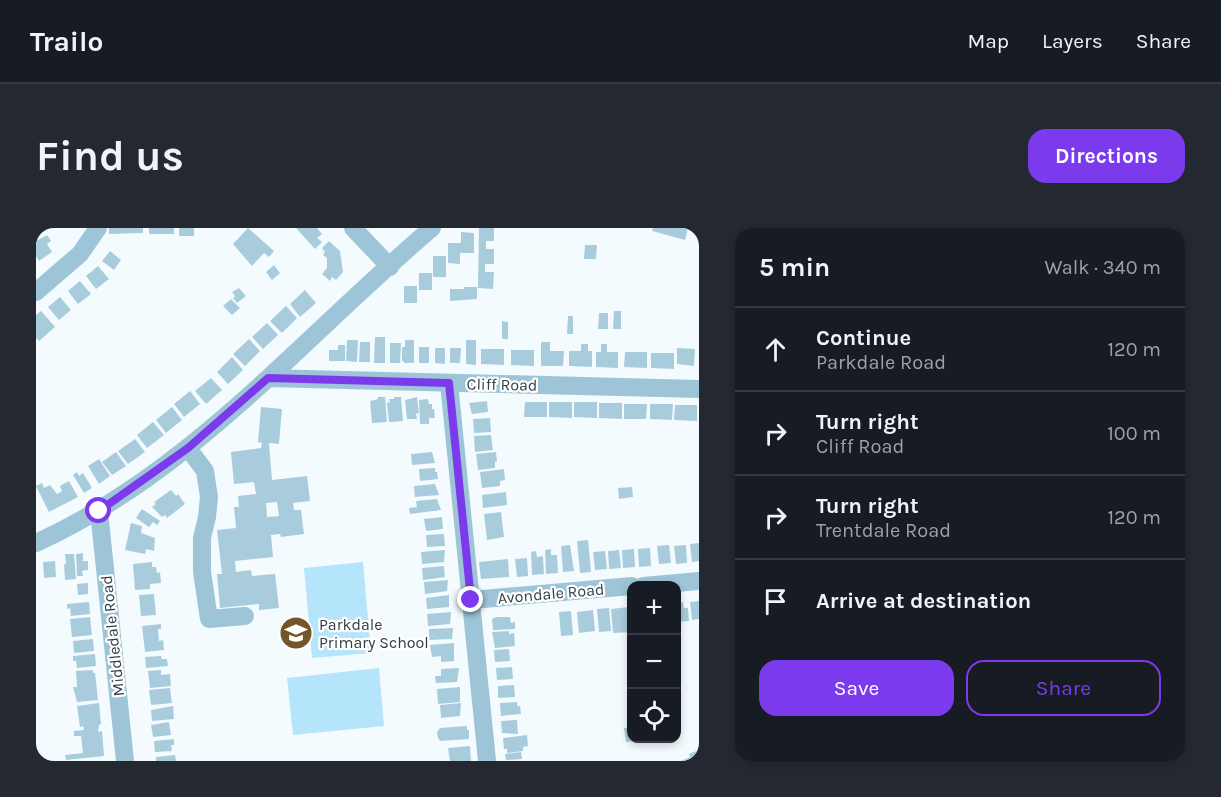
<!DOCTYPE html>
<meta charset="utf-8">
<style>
:root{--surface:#171b24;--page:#242831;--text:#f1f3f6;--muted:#9ea1a6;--line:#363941;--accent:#7c3aed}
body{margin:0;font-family:Karla,sans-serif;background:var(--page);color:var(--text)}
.controls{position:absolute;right:18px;bottom:18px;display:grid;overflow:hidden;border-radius:12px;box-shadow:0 3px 9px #0003}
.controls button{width:54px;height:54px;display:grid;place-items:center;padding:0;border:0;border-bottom:2px solid var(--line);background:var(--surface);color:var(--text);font:30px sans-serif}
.stop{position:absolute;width:18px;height:18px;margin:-14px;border:4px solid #7c3aed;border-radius:50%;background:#fff}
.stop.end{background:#7c3aed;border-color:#fff;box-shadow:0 2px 6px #0008}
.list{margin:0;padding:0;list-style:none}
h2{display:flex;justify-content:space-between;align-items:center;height:78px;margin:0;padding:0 24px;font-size:26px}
h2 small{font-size:20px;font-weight:400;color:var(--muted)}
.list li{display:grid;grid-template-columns:39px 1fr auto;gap:18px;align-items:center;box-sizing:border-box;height:84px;padding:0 24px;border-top:2px solid var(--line)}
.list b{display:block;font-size:22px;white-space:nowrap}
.list p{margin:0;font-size:20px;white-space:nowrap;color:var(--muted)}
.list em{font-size:20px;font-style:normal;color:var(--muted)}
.actions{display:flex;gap:12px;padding:18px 24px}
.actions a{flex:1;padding:14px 0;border:2px solid var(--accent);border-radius:18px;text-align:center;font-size:21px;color:var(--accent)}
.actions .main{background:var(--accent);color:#fff}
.icon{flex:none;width:33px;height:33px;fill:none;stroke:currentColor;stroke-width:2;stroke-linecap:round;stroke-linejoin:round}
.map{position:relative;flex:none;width:663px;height:533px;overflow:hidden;border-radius:18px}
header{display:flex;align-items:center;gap:36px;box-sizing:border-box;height:84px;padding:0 30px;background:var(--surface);border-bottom:2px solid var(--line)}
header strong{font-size:28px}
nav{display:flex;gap:33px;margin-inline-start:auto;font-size:21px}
.intro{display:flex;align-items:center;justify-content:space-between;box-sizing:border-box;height:144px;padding:0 36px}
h1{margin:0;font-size:42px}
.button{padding:15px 27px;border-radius:18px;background:var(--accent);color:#fff;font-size:21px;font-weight:700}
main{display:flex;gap:36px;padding:0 36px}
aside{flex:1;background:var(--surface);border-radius:18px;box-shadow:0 3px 9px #0003}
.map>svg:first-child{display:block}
</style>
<header>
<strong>Trailo</strong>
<nav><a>Map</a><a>Layers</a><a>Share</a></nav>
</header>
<div class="intro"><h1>Find us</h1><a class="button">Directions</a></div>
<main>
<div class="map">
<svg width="663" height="533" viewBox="0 0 663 533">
<rect width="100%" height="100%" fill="#f4fbfe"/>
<path fill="#b5e5fb" d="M327 334 335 425 276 430 268 340Z
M343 440 348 498 257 507 251 450Z"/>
<path fill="#a9ccdc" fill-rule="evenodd" d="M73 0H107V5L73 6Z
M113 0H138V6H113Z
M143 0H158V8H143Z
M212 0 238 23 233 29 228 25 216 38 197 16Z
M260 0H281L286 6 281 10 286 14 279 21Z
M443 0H458V13H450V21H458V36H449V44H458L457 61 442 60Z
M617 0H652L649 12 616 3Z
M425 4 438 5V25H424V36L412 35V15H425Z
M11 7 15 13 11 16 16 24 3 33 0 28V13Z
M293 13 304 23 307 44 300 52 296 49 294 53 286 46 291 40V30L287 27 289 24 286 20Z
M549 17H561L560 31H548Z
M74 23 85 32 78 42 66 33Z
M397 28H410V49H397Z
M238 37 244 45 236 52 230 44Z
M62 38 73 51 60 61 50 48Z
M383 45H396V62H383Z
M44 53 55 66 42 76 32 63Z
M368 58H381V75H368Z
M428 59H441V71L414 73V61H428Z
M203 60 210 68 201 75 197 70 199 68 196 64Z
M269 62 280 75 264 89 254 76Z
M24 69 35 82 23 92 12 79Z
M195 71 204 80 196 87 187 78Z
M250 78 261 90 246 105 234 93Z
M5 83 19 99 3 113 0 110V87Z
M578 83H585V101H577Z
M563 85H572V101H562Z
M532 88H537V106H531Z
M466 93 472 94V111H466Z
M231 95 242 107 227 121 216 109Z
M339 109H349V135H338Z
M213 111 224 123 209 138 197 126Z
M311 112H322L321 134 310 133Z
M369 112H378V135H368V133H366V119H369Z
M430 112H440V137L430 136Z
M324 114H334V134H323Z
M505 114H514V123H528L527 138H505Z
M354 115H365L364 135H354Z
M545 116H552V123H556V139L533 138V123H545Z
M565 116H571V124H582V140L560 139V124H565Z
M302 117H309V133H293V122H302Z
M383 119H393V135H383Z
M399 120H409V136L399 135Z
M414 120H425L424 135H414Z
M641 120 659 121 658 138 641 136Z
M445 121H468V137L445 136Z
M475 122H498V138L475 137Z
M589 124H611V140L588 139Z
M615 125H638V141L615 140Z
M196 129 207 142 192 156 181 144Z
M175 150 186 162 170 176 159 163Z
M154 163 164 176 148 189 138 176Z
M342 169H349L351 194 336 195 334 173 342 171Z
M358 169H365L367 193 353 194 351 175 354 174 353 171H358Z
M381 169 383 185 380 186 381 191H371L369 172Z
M392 171 393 176H396V181H398L399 190H393V196H384L383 172Z
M451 173 452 184 436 186 433 175Z
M489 174H511V189H488Z
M513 174H536V190L513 189Z
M538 174H561V190L538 189Z
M563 175H586V191L563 190Z
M588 176H611L610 191H588Z
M614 176H637L636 192 614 191Z
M639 177H661V193L638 192Z
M136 179 146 192 130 205 120 192Z
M225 179 246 181 243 216 233 215 236 252 271 248 274 273 257 275 258 282H265L268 306 245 309 244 306 235 307 237 329 199 333 200 344 215 342 216 348 239 346 243 380 223 382V376L184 380 181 346H186L181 302 200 300 198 279H203L202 268 220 266 218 254 198 256 195 224 225 220 226 215 222 214ZM241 274 243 288 231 289 230 275Z
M454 190 455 204 438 205 437 191Z
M117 194 128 207 111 220 101 207Z
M455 207 457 222 439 224 438 208Z
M99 211 109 224 92 236 82 223Z
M80 224 90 238 76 247 66 234Z
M396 224 399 235 376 237 375 226Z
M460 224 461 234H459V240L442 242 440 226Z
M63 231 74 248 63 256 52 238Z
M399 240V244H401L402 251 384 253 383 241Z
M468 241 469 252 464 253V258L446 260 444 244Z
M41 244 43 248 47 245 56 260 48 265 37 247Z
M33 253 42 269 13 284 0 258 6 255 8 260 14 257 21 266 26 263 24 258Z
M399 256 403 267 379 269 378 258Z
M596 259 597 269 583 271 582 260Z
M135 262 140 268 142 266 149 276 131 290 129 287 126 289 116 279 120 276 118 274Z
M470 264 471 277 447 280 446 267Z
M401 271 405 282 374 286 373 280 381 279 380 273Z
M106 281 124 293 121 297 117 294 113 299 100 290Z
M465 284 468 309 451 312 448 286Z
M406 289 407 301 390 303 388 291Z
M95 295 106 298 105 305 119 310 118 323 110 321 109 326 89 322Z
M408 306 409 318 391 319 390 307Z
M552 312 555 344 544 345 541 313Z
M663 315V333L656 334 654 316Z
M534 317 538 343 527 344 525 318Z
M633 317 635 335 623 336 621 318Z
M650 317 651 335 640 336 638 318Z
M614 320 615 338 603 339 602 321Z
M515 321V327H521L522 345 510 346 509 322Z
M598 321 599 339 587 340 586 322Z
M409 322 408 334 386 336 385 324Z
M583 322 585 340 573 341 572 323Z
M500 323 501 329 507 328 508 346 496 347 495 324Z
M569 323 571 341 559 342 557 324Z
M47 325V333H52V342L46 343 47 348H41L40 326Z
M29 326H38L40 351 29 352 28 336H30Z
M491 330 492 348 481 349 479 331Z
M472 331 473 349 445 351 443 334Z
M19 333 20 349 8 350 7 334Z
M116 334V339H120L121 345 124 344 125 355 114 356V361L99 362 97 336Z
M408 338 409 349 387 352 386 340Z
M412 352 411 363 389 366 388 354Z
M52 355V366L42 367 41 356Z
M118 366 120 387 105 388 103 367Z
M413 367V379L391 381 390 370Z
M663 373V391L656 392 654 374Z
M53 374 54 386 35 388 34 380 31 381V376Z
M647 374 648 380H652L653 393 640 394V375Z
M593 379 595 404 577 405 575 381Z
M573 380 575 403 563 404 561 381Z
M557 382 559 403 543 405 541 384Z
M535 383 537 407 525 408 523 384Z
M415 384 414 396 392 398 391 386Z
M54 389 56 407 36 409 34 391Z
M460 389H474L475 395 479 394V401L457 402 456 391Z
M125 396V401H122L123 413 127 412 128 422 109 424 106 398Z
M417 400 416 411 393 412V401Z
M473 403V406L478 405 479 418 459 420 456 404Z
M57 411 58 423 38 425 37 413Z
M418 415V433L405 434V428L396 429 394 417Z
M473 421 474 433 459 434 458 422Z
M59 426 60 438 41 440 40 433H37V428Z
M125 428 126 431H131L132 438 110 440 109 429Z
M476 439 477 451 461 452 460 440Z
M423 440 421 454 400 455 399 448H405V441Z
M57 442V445H59L62 472 41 474 37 459H41L40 443Z
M125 442V447L134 446 135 458 114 460 112 443Z
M478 457 479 469 462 470V458Z
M424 459V474L402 476 401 461Z
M134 460 136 475 115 477 113 462Z
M481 474V478H484L485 486 465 488 464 475Z
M63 475 65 496 63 497 62 504 66 503 68 528 30 532 29 527 47 525 45 508H38V503L48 502 47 498 44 499 41 478Z
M425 475 424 488 405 490 404 477Z
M137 478 138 491 116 493 115 482Z
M481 492 482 506 466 505 465 493Z
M133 494 135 507 117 509 115 497Z
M431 498V502H433V511L404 513 402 510 401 504 404 500Z
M596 499V511H599L600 513 590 514 588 500Z
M491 507 492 518 487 519V523L471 525V521H468L467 510Z
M138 511V517H135L136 523 119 524 118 513Z
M434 518 435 533H414L412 520Z
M663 522V533H645L654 529 653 526Z
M485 524 486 531 470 532 469 526Z
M139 527 140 533H120V529Z"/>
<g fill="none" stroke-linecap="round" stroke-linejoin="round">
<path stroke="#9ec5d7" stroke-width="18" d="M317 0 354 39
M0 64 44 26 62 0
M232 150 663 161
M413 155 451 533
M152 220 169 243 173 269 171 289 166 310V344L173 391 209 388
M63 283 89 533
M0 315C156 244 267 109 396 0
M607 358 663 353
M435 372 596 358"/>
</g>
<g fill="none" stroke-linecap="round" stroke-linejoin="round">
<path stroke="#7c3aed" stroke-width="8" d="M63 283 152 220 232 150 413 155 435 372"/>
</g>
<defs>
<symbol id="school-disc" viewBox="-11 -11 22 22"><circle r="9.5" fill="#73572a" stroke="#fff"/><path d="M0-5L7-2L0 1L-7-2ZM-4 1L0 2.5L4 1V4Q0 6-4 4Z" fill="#fff"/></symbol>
</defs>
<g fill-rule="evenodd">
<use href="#school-disc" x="241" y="386" width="38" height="38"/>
</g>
<g text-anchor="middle" stroke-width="4.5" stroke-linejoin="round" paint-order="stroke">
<g font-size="16" fill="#313f45" stroke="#fff">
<text transform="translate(466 156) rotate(1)" y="6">Cliff Road</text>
<text transform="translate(515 365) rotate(-5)" y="6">Avondale Road</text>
<text transform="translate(76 408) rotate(-96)" y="6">Middledale Road</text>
</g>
<g font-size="16" fill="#313f45" stroke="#fff" text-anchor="start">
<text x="283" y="402">Parkdale<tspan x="283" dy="18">Primary School</tspan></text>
</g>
</g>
</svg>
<div class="controls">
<button>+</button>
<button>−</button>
<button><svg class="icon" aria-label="locate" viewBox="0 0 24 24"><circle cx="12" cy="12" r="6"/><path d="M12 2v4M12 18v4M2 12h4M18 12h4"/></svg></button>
</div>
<div class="stop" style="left:63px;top:283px"></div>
<div class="stop end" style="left:435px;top:372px"></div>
</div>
<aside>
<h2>5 min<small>Walk · 340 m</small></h2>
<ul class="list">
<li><svg class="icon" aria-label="ahead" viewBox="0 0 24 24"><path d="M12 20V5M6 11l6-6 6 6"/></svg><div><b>Continue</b><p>Parkdale Road</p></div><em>120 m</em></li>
<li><svg class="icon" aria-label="right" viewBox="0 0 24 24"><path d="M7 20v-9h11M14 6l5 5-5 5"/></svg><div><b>Turn right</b><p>Cliff Road</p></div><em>100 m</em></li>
<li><svg class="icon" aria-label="right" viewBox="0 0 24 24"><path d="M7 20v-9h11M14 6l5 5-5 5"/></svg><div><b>Turn right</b><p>Trentdale Road</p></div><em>120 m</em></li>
<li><svg class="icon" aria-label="arrive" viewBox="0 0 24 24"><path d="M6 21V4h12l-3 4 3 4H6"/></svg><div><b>Arrive at destination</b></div></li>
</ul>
<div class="actions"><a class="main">Save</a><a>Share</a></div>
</aside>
</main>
